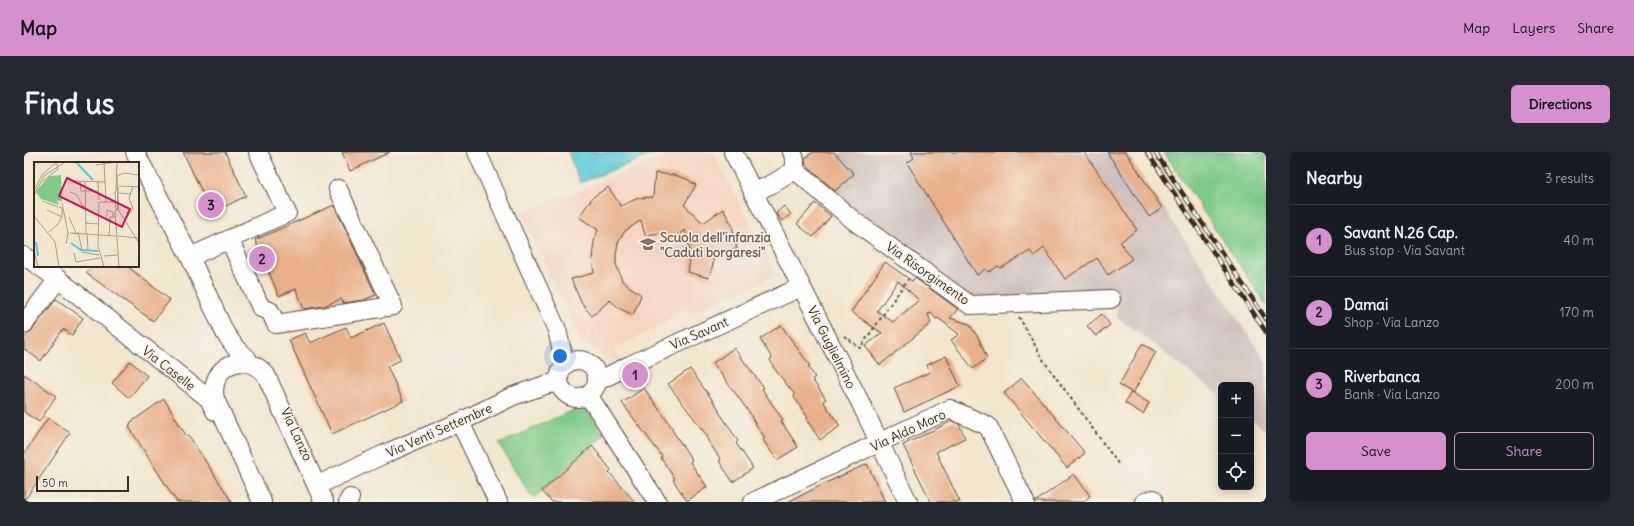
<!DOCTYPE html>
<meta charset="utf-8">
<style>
:root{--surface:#171b24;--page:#242831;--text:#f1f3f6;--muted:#9ea1a6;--line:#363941;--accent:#d690ce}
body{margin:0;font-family:Delius,sans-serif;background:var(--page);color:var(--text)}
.controls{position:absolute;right:12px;bottom:12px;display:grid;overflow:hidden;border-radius:6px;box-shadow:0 2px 10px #0003}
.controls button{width:36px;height:36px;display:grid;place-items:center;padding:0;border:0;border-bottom:1px solid var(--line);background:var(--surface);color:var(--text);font:20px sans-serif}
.scale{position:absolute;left:12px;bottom:10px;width:93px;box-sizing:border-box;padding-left:4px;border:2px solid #3b2a1e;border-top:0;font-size:11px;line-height:14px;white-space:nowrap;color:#3b2a1e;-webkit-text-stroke:3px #f7f3e8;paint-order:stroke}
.you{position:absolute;left:536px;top:204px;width:14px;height:14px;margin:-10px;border:3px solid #fff;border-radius:50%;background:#1a73e8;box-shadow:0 0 0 6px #1a73e833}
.badge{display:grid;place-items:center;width:26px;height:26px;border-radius:50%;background:var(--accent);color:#111;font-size:13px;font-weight:700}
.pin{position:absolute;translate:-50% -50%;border:2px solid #fff;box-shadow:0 1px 4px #0006}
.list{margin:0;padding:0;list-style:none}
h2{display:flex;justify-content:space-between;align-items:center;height:52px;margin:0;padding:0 16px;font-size:17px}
h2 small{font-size:13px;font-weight:400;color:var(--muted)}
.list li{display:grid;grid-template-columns:26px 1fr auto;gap:12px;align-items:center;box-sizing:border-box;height:72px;padding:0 16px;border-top:1px solid var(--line)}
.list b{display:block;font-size:15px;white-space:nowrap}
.list p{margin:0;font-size:13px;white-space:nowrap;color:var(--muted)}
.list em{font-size:13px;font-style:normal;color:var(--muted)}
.actions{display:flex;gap:8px;padding:12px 16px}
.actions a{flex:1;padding:9px 0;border:1px solid var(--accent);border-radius:6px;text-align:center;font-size:14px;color:var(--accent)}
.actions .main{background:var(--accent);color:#111}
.icon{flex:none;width:22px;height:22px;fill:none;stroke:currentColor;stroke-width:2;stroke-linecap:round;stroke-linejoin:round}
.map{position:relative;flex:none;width:1242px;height:350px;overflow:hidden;border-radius:6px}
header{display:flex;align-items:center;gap:24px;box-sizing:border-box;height:56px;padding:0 20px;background:var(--accent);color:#111}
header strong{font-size:19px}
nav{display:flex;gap:22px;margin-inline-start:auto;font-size:14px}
.intro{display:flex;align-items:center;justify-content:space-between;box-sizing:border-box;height:96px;padding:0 24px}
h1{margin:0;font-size:28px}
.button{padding:10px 18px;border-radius:6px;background:var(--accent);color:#111;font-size:14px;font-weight:700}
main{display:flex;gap:24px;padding:0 24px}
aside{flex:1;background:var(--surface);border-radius:6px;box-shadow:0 2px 10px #0003}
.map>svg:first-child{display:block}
</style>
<header>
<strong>Map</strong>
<nav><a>Map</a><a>Layers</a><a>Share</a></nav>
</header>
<div class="intro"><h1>Find us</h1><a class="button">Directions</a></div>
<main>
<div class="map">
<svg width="1242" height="350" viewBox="0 0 1242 350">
<rect width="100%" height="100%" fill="#f7f3e8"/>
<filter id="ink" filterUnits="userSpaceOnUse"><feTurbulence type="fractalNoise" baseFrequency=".025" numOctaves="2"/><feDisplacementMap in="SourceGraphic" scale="8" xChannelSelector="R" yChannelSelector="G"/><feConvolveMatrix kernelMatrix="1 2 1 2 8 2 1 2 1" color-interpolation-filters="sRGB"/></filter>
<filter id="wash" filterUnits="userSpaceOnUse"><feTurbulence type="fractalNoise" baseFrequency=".012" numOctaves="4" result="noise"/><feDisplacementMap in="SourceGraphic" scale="16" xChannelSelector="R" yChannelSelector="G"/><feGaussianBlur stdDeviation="0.9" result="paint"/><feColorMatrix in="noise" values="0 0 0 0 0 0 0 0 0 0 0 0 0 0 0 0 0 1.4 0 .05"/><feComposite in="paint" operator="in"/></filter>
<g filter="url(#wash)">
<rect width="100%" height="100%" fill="#f2e6ce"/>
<path fill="#f4d3c1" d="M652 0H689L753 123 669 160 660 156 649 162 646 169 591 196 595 206 586 209 567 195 558 193 498 61Z"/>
<path fill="#d0c0bc" d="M818 0H1102L1242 209V279L1227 267V233H1197V244L1093 165V144L946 148 798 39 789 24Z"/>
<path fill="#7ecb8b" stroke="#5c7a54" d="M1140 0H1242V153Z
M560 253 580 283 511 345 507 344 475 292Z"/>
<path fill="#5cc8d5" stroke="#4c797a" d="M544 0H634L556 31Z"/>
<g id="blocks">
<path fill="#e9b08b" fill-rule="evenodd" d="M159 0H201L222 44 188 61Z
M318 0H366L326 19Z
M789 0H810L830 22 811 39 782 13 781 6Z
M887 0H1060L1113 78 1096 90 1108 107 1084 123 1073 106 1041 127 1020 96 1010 104 1006 99 977 116 974 114 965 120 961 117 953 123 883 11 890 6Z
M1083 0H1102L1138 56 1125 65Z
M631 21 650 23 663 27 672 33 660 53 679 71 699 57 708 73 713 97 689 99V112L685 126 664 120 667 102 661 78 649 90 636 81 621 83 617 68 600 80 594 91 592 102V112L598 129 617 143 609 163 595 156 586 148 568 164 558 152 547 127 570 121 568 107 570 89 574 78 555 65 569 45 584 35 597 54 614 46 629 45Z
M791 51 807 64 789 85 773 72Z
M310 53 352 143 340 148 319 151 317 147 300 154 280 157 272 137 255 144 231 88Z
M760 54 767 62 758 69 752 61Z
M861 110 888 129 891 126 934 157 926 166 945 172 954 185 963 206 949 217 927 188 935 182 914 166 912 167 907 161 904 162 907 171 856 213 841 194 858 181 827 160ZM874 129 895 148 869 170 853 159Z
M71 114H103L146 148 129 169 62 121Z
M32 147 59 166 48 183 39 177 17 209 0 197V186L8 178Z
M1078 162 1086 173 1072 184 1063 174Z
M360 171 377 208 363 214 379 249 308 282 265 188 281 181 286 191 322 175 327 186Z
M757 173 786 214 784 215 791 225 788 227 802 247 799 249 816 274 796 288 782 267 784 266 770 245 771 243 749 215V213L746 208 748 206 736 187Z
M1118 192 1132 200 1109 241 1095 233Z
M710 196 740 236 738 237 759 268 757 269 774 295 753 308 739 288 741 286 727 265 728 264 689 211Z
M922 204 936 234 880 260 870 236 906 220 903 213Z
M106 209 123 224 105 246 88 231Z
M666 217 695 257 694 258 714 289 712 291 729 316 709 330 695 309 697 308 683 287 684 285 644 232Z
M0 222 32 244 15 270 0 260Z
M998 226 1061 301 1043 316 980 241Z
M620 236 649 277 648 278 668 308 666 310 683 335 663 349 649 328 651 327 637 306 638 304 598 251Z
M1107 240 1125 251 1119 262 1101 251Z
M140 247 163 285 165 284 208 350H153L149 344 105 275 107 270Z
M24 266 46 281 0 349V302Z
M928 269 935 272 941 286 912 300 936 350H907L879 293Z
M568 294 587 318 585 320 611 350H528L518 339Z
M843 312 861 350H764L810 327Z
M1050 322 1066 344 1059 350H1011Z"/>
</g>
</g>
<g filter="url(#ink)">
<use href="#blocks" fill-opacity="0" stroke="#564638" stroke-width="1"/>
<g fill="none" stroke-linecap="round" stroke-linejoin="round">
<defs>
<path id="minor" d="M111 0 166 105 201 181 211 195 223 206
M453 0 533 178 541 212
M709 0 837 252 884 350
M768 0 771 7V18
M729 41 750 31 771 18 829 68 946 153 1087 147
M205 87 237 156 246 159 252 172 369 154 314 37
M0 104 11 111
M166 105 263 61 234 0
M15 114 34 127 185 247 191 259
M0 172 34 127
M535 227a19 19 0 1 1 38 0a19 19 0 1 1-38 0Z
M574 229 606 213 777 135
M564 244 570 252 633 350
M436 270 474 350
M296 332 365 300 436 270 489 244 524 232 535 231
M238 350 191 247C184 214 221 197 242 223L300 350
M324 350 326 346
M729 350 926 257 964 274 1001 350
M1121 350 1129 347"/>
</defs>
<use href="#minor" stroke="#564638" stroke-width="20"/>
<path stroke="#564638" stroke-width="2" stroke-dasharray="3 3" stroke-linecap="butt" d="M995 165 1020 209 1095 313
M820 184 836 196 884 127"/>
<use href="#minor" stroke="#fff" stroke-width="18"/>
<defs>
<path id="rail" d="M1123 0 1242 180
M1131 0 1242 167"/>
</defs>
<use href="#rail" stroke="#3b2a1e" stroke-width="4.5"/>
<use href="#rail" stroke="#f7f3e8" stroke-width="3" stroke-dasharray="9" stroke-linecap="butt"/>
</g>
</g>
<defs>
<symbol id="school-bare" viewBox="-9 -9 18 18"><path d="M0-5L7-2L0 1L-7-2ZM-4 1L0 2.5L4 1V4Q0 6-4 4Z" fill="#8d6e63" stroke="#f7f3e8" stroke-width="2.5" paint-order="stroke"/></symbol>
</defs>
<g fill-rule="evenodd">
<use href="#school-bare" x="613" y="81" width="22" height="22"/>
</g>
<g text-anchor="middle" stroke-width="3" stroke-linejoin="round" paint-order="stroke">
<g font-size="13" font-weight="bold" fill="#785e54" stroke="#f7f3e8" text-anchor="start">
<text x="636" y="90">Scuola dell'infanzia<tspan x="636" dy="15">"Caduti borgaresi"</tspan></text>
</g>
<g font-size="13" fill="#3b2a1e" stroke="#f7f3e8">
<text transform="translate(904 121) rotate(35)" y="5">Via Risorgimento</text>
<text transform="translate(675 181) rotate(-24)" y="5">Via Savant</text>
<text transform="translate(808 195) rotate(63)" y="5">Via Guglielmino</text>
<text transform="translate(145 216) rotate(38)" y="5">Via Caselle</text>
<text transform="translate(415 278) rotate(-24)" y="5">Via Venti Settembre</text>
<text transform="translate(884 278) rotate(-25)" y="5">Via Aldo Moro</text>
<text transform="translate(273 282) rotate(65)" y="5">Via Lanzo</text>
</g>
</g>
<g transform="translate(10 10)">
<rect width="105" height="105" fill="#f2e6ce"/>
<path d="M27 13 28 40 23 38 25 43 7 37 2 30 7 23 16 14Z" fill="#7ecb8b"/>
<path fill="none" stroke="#5cc8d5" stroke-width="2" d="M42 0 59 18M2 80 4 94M37 81 47 88 64 89"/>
<path fill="none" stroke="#a99b88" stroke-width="1" d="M70 1 72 40M62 3 83 0M83 14 84 47 105 81M83 14 90 11 105 13M39 19 72 20M46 19 47 29H64M51 19 52 71M64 19 65 38M85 24 105 25M84 25V47L82 49 81 30ZM82 27 83 0M0 29 8 13 20 2H23L24 7 8 20M36 30 43 33 49 45 52 44M85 31 97 32M0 33 10 14 31 0M8 39 24 45M65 40 64 84 70 105M66 40H81M28 41 34 71 32 82M13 48 28 55M81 49 85 105M0 54 21 80 25 105M94 54 99 46 95 36 99 24M35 55 42 71M73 55V48L79 50V55M52 61 64 62M15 70 24 62 28 55V46L25 45M44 70 48 88M36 71 82 74M53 71 54 88M75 74 76 55H82M84 74 104 76M0 88 4 105M47 90 65 93M40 91 42 100 66 96M70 94 84 93"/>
<path fill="#c2185b" fill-opacity="0.15" stroke="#c2185b" stroke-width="2" d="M33 16 96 47 88 65 25 34Z"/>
<rect width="105" height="105" fill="none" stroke="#3b2a1e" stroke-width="2"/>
</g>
</svg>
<div class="controls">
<button>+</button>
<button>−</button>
<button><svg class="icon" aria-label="locate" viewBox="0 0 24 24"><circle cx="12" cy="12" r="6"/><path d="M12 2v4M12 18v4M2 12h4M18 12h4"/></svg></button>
</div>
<div class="scale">50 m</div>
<div class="you"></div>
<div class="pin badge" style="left:611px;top:223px">1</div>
<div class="pin badge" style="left:238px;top:107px">2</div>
<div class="pin badge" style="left:187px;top:53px">3</div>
</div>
<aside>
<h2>Nearby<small>3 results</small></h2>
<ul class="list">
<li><span class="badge">1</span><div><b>Savant N.26 Cap.</b><p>Bus stop · Via Savant</p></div><em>40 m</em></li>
<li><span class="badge">2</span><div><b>Damai</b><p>Shop · Via Lanzo</p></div><em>170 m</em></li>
<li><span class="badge">3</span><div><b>Riverbanca</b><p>Bank · Via Lanzo</p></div><em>200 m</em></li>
</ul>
<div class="actions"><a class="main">Save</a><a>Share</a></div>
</aside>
</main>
